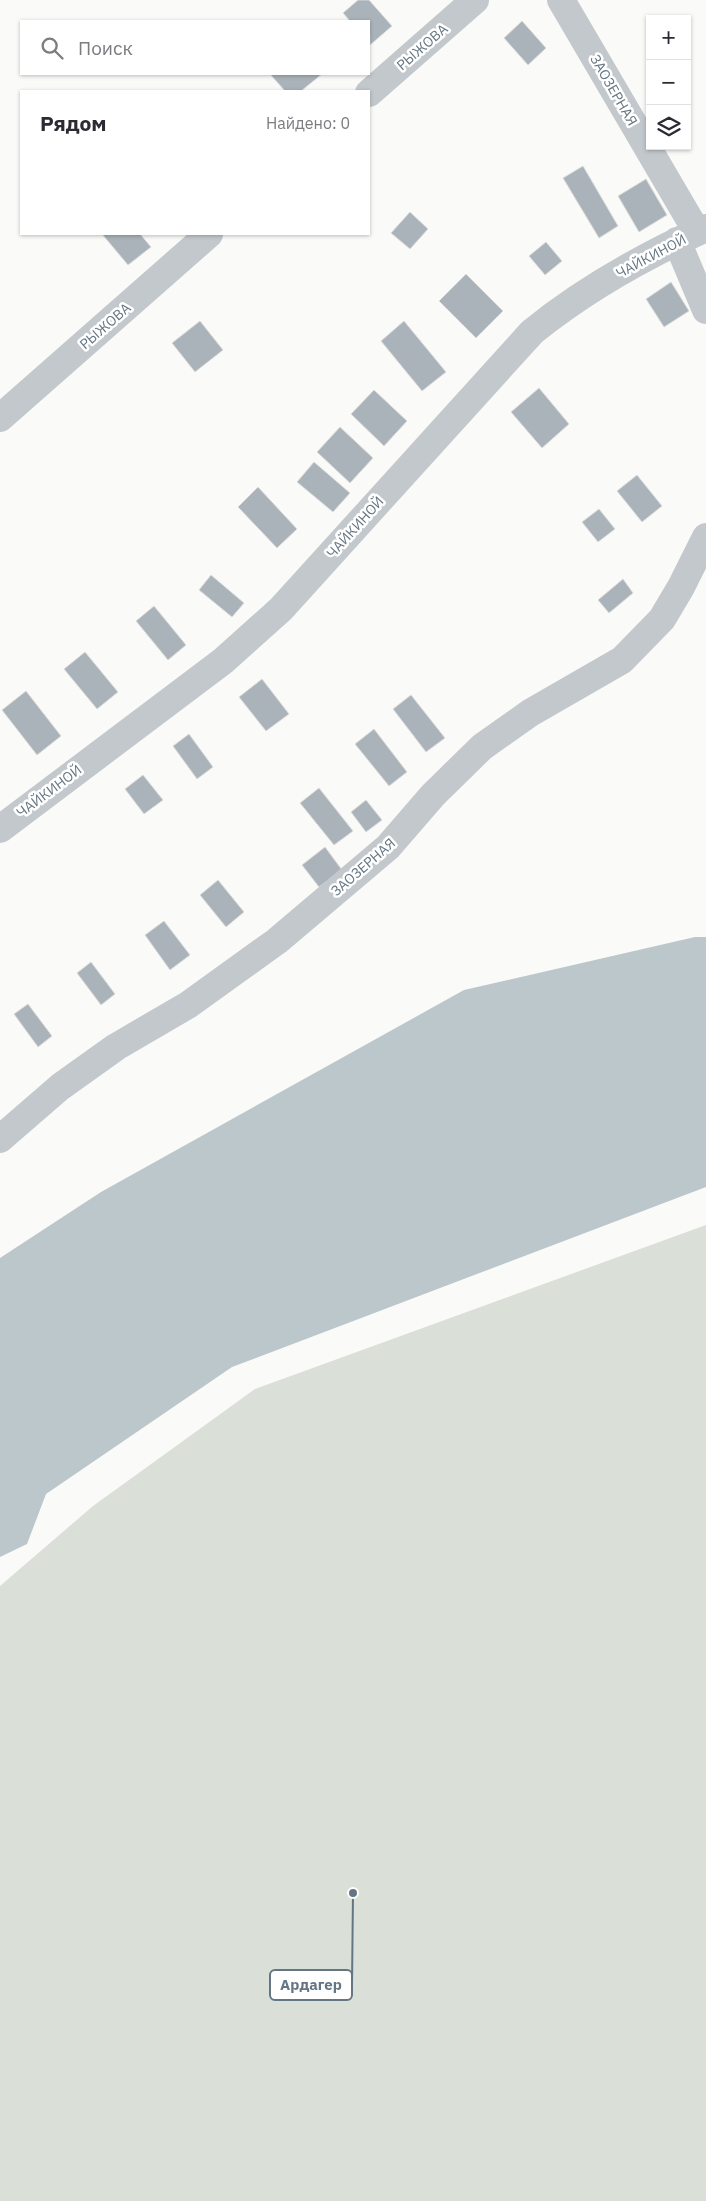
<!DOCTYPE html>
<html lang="ru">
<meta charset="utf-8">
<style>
:root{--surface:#fff;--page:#f7f7f7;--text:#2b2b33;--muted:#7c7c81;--line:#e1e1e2}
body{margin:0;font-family:"IBM Plex Sans",sans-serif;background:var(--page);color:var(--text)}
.controls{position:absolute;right:15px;top:15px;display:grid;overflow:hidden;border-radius:0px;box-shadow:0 1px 4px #0004}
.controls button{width:45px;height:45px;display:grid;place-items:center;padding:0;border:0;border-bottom:1px solid var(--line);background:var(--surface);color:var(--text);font:25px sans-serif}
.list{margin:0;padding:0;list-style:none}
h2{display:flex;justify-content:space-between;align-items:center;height:65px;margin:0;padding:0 20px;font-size:21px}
h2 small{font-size:16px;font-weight:400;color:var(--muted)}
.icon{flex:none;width:28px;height:28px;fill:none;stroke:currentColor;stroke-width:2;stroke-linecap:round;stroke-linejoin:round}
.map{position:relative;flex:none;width:706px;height:2201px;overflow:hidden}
.search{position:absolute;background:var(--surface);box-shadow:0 1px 4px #0004;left:20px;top:20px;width:350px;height:55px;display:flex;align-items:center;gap:12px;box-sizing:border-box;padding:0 18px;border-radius:0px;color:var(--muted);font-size:19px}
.panel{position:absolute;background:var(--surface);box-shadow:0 1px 4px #0004;left:20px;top:90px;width:350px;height:145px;border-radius:0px}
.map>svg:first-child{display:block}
</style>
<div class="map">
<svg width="706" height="2201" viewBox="0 0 706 2201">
<rect width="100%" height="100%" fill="#fafaf8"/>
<path fill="#dadfd7" d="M706 1225V2201H0V1586L93 1506 255 1389Z"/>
<path fill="#bbc7cb" d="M695 937H706V1187L232 1367 46 1494 27 1544 0 1557V1258L101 1192 464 990Z"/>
<path fill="#aab3b9" stroke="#dcdcda" d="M358 0H369L392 26 370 45 369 21H350L343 13Z
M522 21 546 48 528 65 504 38Z
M270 74H322L301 91H285Z
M583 166 618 226 599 238 563 178Z
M646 179 667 215 639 232 618 196Z
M410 212 428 229 410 249 391 233Z
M102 234H140L151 247 128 265Z
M546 242 562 261 545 275 529 256Z
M466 274 503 311 476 338 439 301Z
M671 282 689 311 664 327 646 299Z
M200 321 223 350 195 372 172 343Z
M404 321 446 372 422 391 381 341Z
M539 388 569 424 542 448 511 412Z
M374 390 407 421 384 446 351 414Z
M340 427 373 458 350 483 317 452Z
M314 462 350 493 333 512 297 482Z
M637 475 662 506 642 522 617 491Z
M258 487 297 529 277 548 238 507Z
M599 509 615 529 598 542 582 522Z
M211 575 244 603 232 617 199 590Z
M623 579 633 593 609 613 598 600Z
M154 606 186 645 168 660 136 621Z
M85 652 118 692 97 709 64 669Z
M262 679 289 714 266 731 239 697Z
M26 691 61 736 37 755 2 710Z
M411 695 445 738 426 752 393 709Z
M374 729 407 772 389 786 355 744Z
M189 734 213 767 197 779 173 746Z
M143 775 163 800 144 814 125 789Z
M319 788 353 831 334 845 300 803Z
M366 800 382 820 366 832 351 812Z
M325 847 342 870 319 887 302 865Z
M218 880 244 912 226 927 200 895Z
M164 921 190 955 170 970 145 935Z
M91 962 115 994 101 1005 77 973Z
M28 1004 52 1036 38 1047 14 1014Z"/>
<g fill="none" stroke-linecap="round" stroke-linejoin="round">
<path stroke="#c3c8cc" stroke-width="28" d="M561 0 697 232
M369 93 475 0
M677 241 706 310
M0 418 209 234
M0 829 223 661 281 609 532 332C585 289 644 256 706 228
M0 1139 60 1087 116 1047 188 1005 277 941 388 847 433 795 482 747 530 713 622 660 662 619 681 587 706 537"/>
</g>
<g text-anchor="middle" stroke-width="5" stroke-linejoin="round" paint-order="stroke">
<g font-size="14" fill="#657683" stroke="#fff">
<text transform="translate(422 47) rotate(-41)" y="5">РЫЖОВА</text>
<text transform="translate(614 90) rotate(60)" y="5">ЗАОЗЕРНАЯ</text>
<text transform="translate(651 256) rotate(-28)" y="5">ЧАЙКИНОЙ</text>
<text transform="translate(105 326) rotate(-41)" y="5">РЫЖОВА</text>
<text transform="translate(355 527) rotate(-48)" y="5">ЧАЙКИНОЙ</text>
<text transform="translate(49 791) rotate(-37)" y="5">ЧАЙКИНОЙ</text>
<text transform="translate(363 867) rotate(-41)" y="5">ЗАОЗЕРНАЯ</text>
</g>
</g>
<path fill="none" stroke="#657683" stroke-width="2" d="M353 1893L352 1985"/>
<circle fill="#657683" stroke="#fff" stroke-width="2" cx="353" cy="1893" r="5"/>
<rect fill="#fff" stroke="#657683" stroke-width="2" x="270" y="1970" width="82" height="30" rx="5"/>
<g font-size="15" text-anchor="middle" font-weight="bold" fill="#657683">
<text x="311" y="1990">Ардагер</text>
</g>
</svg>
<div class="controls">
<button>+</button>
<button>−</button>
<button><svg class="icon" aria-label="layers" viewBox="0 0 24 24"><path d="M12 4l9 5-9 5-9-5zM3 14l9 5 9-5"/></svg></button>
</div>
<div class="search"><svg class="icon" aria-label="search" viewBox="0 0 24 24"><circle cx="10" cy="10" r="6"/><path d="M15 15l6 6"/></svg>Поиск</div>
<section class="panel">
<h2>Рядом<small>Найдено: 0</small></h2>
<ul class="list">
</ul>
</section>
</div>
